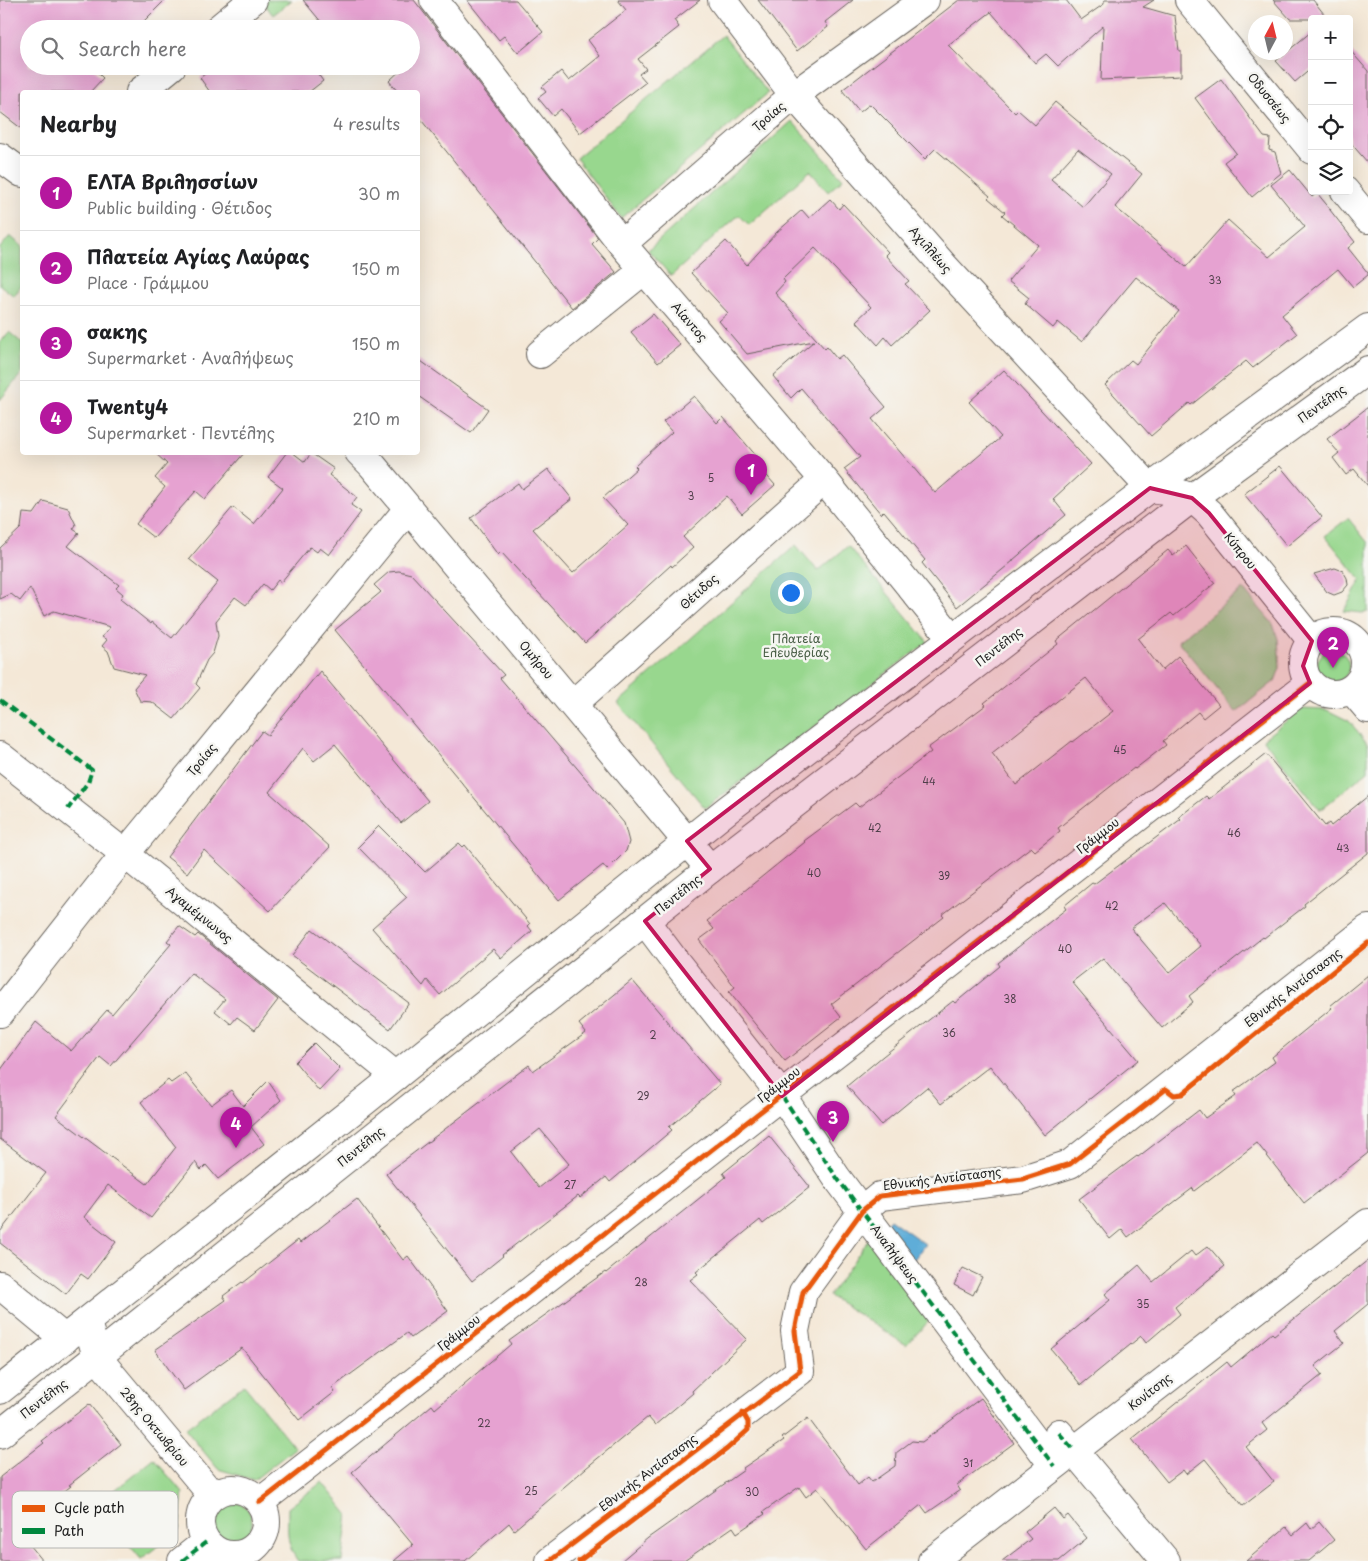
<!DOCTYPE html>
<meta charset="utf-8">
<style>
:root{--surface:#fff;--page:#f6f6f6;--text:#202124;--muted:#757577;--line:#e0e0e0;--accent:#b5179e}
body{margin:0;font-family:"Playpen Sans",sans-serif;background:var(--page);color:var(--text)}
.controls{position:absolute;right:15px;top:15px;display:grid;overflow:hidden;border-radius:5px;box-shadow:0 5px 20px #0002}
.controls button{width:45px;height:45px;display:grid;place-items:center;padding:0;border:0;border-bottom:1px solid var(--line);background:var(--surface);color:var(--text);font:25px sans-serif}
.compass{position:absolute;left:1248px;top:15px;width:45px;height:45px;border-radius:50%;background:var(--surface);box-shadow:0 5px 20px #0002;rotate:7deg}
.you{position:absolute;left:790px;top:592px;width:18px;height:18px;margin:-12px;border:4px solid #fff;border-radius:50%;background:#1a73e8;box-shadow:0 0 0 8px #1a73e833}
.badge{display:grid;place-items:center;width:32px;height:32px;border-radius:50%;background:var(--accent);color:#fff;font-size:16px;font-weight:700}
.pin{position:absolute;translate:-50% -41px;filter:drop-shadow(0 1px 2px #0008)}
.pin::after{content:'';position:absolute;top:26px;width:18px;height:15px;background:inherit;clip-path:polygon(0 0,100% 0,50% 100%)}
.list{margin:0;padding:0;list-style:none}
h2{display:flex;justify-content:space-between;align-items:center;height:65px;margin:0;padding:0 20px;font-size:21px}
h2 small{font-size:16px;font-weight:400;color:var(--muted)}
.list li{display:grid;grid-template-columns:32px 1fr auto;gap:15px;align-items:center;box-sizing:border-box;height:75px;padding:0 20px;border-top:1px solid var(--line)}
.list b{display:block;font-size:19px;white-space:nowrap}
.list p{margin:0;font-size:16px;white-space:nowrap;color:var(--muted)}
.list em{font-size:16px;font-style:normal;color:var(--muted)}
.icon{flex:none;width:28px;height:28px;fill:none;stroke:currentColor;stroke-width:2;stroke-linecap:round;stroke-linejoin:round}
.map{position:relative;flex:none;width:1368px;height:1561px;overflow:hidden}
.search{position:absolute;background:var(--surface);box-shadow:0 5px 20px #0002;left:20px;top:20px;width:400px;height:55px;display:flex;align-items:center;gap:12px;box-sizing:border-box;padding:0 18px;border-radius:28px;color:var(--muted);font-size:19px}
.panel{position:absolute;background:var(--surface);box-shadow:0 5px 20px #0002;left:20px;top:90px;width:400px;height:365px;border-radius:5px}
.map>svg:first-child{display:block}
</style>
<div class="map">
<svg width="1368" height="1561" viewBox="0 0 1368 1561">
<rect width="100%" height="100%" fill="#f6f6f2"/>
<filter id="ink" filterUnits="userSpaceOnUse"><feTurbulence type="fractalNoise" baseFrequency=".02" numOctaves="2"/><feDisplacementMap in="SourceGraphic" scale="10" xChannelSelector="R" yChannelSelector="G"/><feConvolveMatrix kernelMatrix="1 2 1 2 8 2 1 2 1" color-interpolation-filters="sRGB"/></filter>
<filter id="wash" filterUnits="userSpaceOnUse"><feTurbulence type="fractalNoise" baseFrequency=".0096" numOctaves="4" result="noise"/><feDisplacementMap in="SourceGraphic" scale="20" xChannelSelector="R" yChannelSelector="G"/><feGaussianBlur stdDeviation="1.12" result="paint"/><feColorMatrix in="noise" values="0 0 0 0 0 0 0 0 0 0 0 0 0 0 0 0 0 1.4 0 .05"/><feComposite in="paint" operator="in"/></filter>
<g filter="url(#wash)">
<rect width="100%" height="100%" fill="#f4e8d7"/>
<path fill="#98d78e" stroke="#5a7a55" d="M261 0H292L273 15Z
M723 35 768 93 621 218 576 158Z
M792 121 843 179 828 192 810 171 749 225 739 215 671 276 648 250Z
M10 236 22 246V285L14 296 0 285V248Z
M9 332 22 343V373L0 400V343Z
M1348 518 1368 543V612L1362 613 1344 611 1361 580 1325 536Z
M796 545 818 571 848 546 928 642 705 808 618 703Z
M1243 589 1273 624 1278 639 1280 668 1275 681 1236 712 1178 641Z
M1317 666a16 16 0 1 1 32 0a16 16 0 1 1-32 0Z
M1302 709 1327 710 1349 721 1368 744V771L1320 810 1263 739Z
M869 1239 930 1320 906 1345 829 1296Z
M244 1385 295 1448 254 1480 218 1469 185 1429Z
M154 1459 183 1493 179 1530 141 1559 96 1505Z
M322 1482 348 1514 342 1561H298C285 1544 288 1528 288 1508Z
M212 1522a20 20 0 1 1 40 0a20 20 0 1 1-40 0Z"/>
<path fill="#5eadd8" stroke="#3d647a" d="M890 1219 925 1244 910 1265 882 1228Z"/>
<g id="blocks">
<path fill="#e6a2d1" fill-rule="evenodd" d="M0 0H165L136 29H29V66H91L103 78 90 92H22V129L0 112Z
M303 0H414L598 238 592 244 616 272 572 308 418 116V92H398L389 81 405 66H411V29H327Z
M467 0H516L543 32 518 53 504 36 499 40Z
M618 0H700L674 20 679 27 638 59 646 69 639 74 646 82 580 133 561 109 553 116 538 98 546 92 542 87 561 71 569 81 600 56 588 40 626 10Z
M758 0H853L825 22 828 27 797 51Z
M959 0H1066L1081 20 1104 4V0H1154L1143 7 1175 16 1179 51H1181V76L1101 80 1103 26 1058 66 1046 54 1035 63 991 12 948 45 1015 113 1018 110 1035 125 1055 102 1081 124 1080 125 1142 174 1115 207 1186 267 1228 220 1269 257 1305 227 1271 185 1290 170 1312 197 1317 193 1331 210H1330L1355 242 1348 248 1368 273V275L1353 287 1338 269 1282 315 1297 334 1253 368 1246 361 1191 405 1189 403 1151 436 1105 385 1131 360 1136 364 1179 311 1136 277 1082 342 1058 322 1053 328 1025 304 1029 298 1008 281 1038 245 1002 215 1005 212 988 198 990 196 935 149 925 159 870 104 860 112 842 90ZM1078 149 1111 174 1083 207 1051 179Z
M1273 0H1313L1328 19H1290Z
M1312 31V68L1295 82 1276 61Z
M1349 49 1368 71V163L1349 141Z
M214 66H312L323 81 309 92H210L200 78Z
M1221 79 1264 137 1270 138 1269 150 1275 152 1281 173 1252 197 1224 162 1236 153 1195 98Z
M830 199 839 209 843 204 888 252 885 255 909 281 905 284 930 310 892 345 885 337 878 345 856 321 871 307 815 248 783 279 785 282 775 293 825 349 827 347 837 359 842 355 886 407 872 419 935 493 1001 437 969 402 1004 370 1091 464 1053 499 1066 515 1013 560V561L957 607 922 563 925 560 884 511 881 514 844 469 860 457 801 388 791 398 773 376 814 341 747 354 719 321 728 313 691 273 726 241 747 265 777 232 802 210 809 218Z
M653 314 680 345 658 363 631 332Z
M418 359 488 409 471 433 418 396Z
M694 396 717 423 723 417 758 458 754 461 775 485 742 514 727 496 683 537 693 548 672 567 671 565 585 643 501 552 498 555 471 518 518 483 522 489 548 469 572 499 533 529 573 573 628 525 603 498 637 468 635 466 672 432 663 422Z
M1368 407V486L1354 469 1346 475 1333 458 1339 453 1327 439Z
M154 452H245L205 499 196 491 154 538 136 524 165 487 155 478 167 464Z
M287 452H292L305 462 311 453 334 469 329 475 357 497 351 505 361 512 329 555 320 548 317 552 310 547 281 582 278 580 270 590 263 584 246 605 235 597 216 621 218 636 213 653 207 660 196 684 200 688 174 719 152 702 140 701 134 688 145 675 114 667 108 651 102 646 107 640 102 637 110 627 54 611 44 616 30 588 20 601 11 594 0 599V548L21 528 23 513 34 514 43 501 68 508 76 525 73 529 79 533 68 546 119 585 116 588 123 594 120 599 151 624 152 622 172 638 218 582 189 559 233 507 254 524 283 488 268 477Z
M1280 466 1322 517 1287 546 1244 494Z
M1186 546 1215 583 1174 616 1171 613 1138 639 1162 670 1178 656 1219 705 1203 718 1198 712 1163 741 1166 745 1135 769 1134 768 1058 828 1060 831 1035 851 1031 847 942 915 944 917 831 1004 841 1017 785 1061 729 992 735 987 699 940 714 929 707 921 805 842 804 841 855 803 859 807 931 752 928 748 986 705 984 703 1058 644 1056 641 1168 550 1173 556ZM1086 678 1113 711 1073 742 1072 741 1016 785 992 753Z
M1335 568 1343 571 1347 578 1348 585 1342 592 1334 595 1327 592 1314 574Z
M399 571 411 574 504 675 500 678 624 823 629 842 626 851 607 870 603 865 559 900 335 630 381 592 374 585 389 572Z
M320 671 428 801 401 823 335 744 314 761 303 748 269 792 330 847 270 911 204 850 187 873 167 857 262 731 268 735Z
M1266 754 1325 826 1329 823 1331 826 1368 796V853L1304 904 1305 906 1264 938 1263 937 1189 996 1193 1002 1162 1028 1103 958 1072 982 1138 1060 1045 1135 990 1066 941 1104 927 1087 881 1125 847 1086 883 1056 953 1001 955 1003 1000 966 998 963 1066 909 1064 906 1092 883 1094 884 1181 819 1179 817 1206 796 1209 799ZM1165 903 1201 946 1169 973 1131 928Z
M379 826 425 872 459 843 463 847 465 845 530 924 528 926 532 931 501 958 493 949 440 995 427 980 423 986 372 928 407 897 358 847Z
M179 926 195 937 198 934 278 1000 255 1030 237 1017 231 1024 215 1011 225 999 191 973 111 1066 100 1057 56 1116 147 1184 176 1147 141 1102 168 1080 171 1083 185 1073 211 1105 231 1090 243 1106 268 1081 281 1100 251 1127 264 1144 218 1179 206 1165 201 1170 195 1162 151 1218 108 1185 84 1217 116 1242 88 1279 81 1274 66 1294 0 1243V1232L46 1173 0 1139V1071L36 1022 71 1051 107 1010 112 1014 171 944 167 941Z
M312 929 409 1003 390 1029 292 955Z
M1368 975V1153L1304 1203 1257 1143 1194 1191 1193 1188 1128 1237 1122 1229 1110 1239 1079 1199 1137 1156 1138 1157 1199 1110 1205 1118 1236 1096 1233 1092 1275 1062 1272 1057 1332 1008 1330 1006Z
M632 980 720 1084 669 1127 672 1130 610 1182 606 1177 580 1198 578 1196 502 1255 503 1256 472 1281 386 1174 529 1065 533 1071 586 1033 579 1024ZM540 1129 569 1164 539 1188 511 1152Z
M314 1043 340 1069 319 1091 295 1062Z
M769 1136 810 1187 763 1224 760 1220 696 1272 698 1274 690 1280 747 1339 692 1391 693 1393 655 1425 648 1417 586 1468 514 1530 509 1523 465 1561H394L413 1545 352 1472 432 1405 435 1409 511 1344 509 1341 605 1272 606 1273 726 1177 723 1173Z
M357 1199 403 1260 408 1256 448 1311 411 1338 407 1333 332 1388 335 1392 299 1420 242 1348 184 1390 155 1350 226 1300 223 1296 242 1282 243 1283 298 1240 300 1243Z
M1208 1246 1225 1266 1175 1307 1180 1314 1146 1343 1141 1336 1081 1385 1051 1349 1110 1300 1105 1294 1139 1265 1153 1282 1191 1251 1195 1256Z
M1368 1260V1304L1335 1331 1344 1343 1315 1366 1322 1375 1262 1423 1267 1430 1246 1447 1274 1482 1243 1506 1205 1459 1186 1474 1183 1470 1167 1482 1132 1439 1227 1362 1231 1367 1272 1333 1274 1335Z
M963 1268 982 1277 973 1295 954 1285Z
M981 1398 1014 1443 957 1485 960 1490 927 1513 921 1505 866 1549 817 1488 806 1497 799 1487 763 1512 765 1514 737 1533 733 1527 684 1561H621L648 1538 744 1470 743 1468 784 1440 782 1438 808 1418 858 1485 868 1477 872 1482 895 1466 896 1453 912 1441 922 1442Z
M89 1404 121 1444 69 1485 71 1486 17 1529 43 1561H0V1477L44 1443 42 1441Z
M1054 1508 1063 1519 1068 1515 1087 1538 1059 1561H1002L1031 1539 1025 1532Z
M1319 1522 1334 1540 1309 1561H1246L1286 1527 1293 1535 1307 1523 1311 1529Z"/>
</g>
</g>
<g filter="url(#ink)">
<use href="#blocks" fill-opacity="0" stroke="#68635d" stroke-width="1"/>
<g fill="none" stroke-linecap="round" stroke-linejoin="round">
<defs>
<path id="minor" d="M434 0 622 244 824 480 952 638
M722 0 794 95 944 266 1150 488 1173 491 1192 498 1209 513 1312 641
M1189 0 1312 150
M218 29 253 0
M140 92 172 66
M0 157 22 173
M1345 191 1368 219
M622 244 794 95 925 0
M540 354 644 270
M359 452 372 465 710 869
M1303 663a31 31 0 1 1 62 0a31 31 0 1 1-62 0Z
M1351 689 1368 709
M573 704 824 480
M0 756 125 854 396 1076
M645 921 672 957 782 1096 837 1178 1054 1466
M0 1013 125 854 408 509
M0 1285 65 1339
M87 1322 97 1357 212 1495
M1059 1433 1166 1561
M200 1522a33 33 0 1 1 66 0a33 33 0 1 1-66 0Z
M260 1502 1310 683
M182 1561 206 1542
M550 1561 800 1371 795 1331 803 1292 862 1211 880 1196 1023 1179 1070 1164 1368 929
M932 1561 1368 1223"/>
<path id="major" d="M0 1390 366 1100 727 810 1150 488 1368 328
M0 1434 710 869 1192 498 1368 370"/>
</defs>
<use href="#minor" stroke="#68635d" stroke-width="30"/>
<use href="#major" stroke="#68635d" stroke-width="30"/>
<use href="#minor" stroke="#fff" stroke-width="28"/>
<use href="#major" stroke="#fff" stroke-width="28"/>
<path stroke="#00873e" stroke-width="4" stroke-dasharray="8 4" stroke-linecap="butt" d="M0 700 92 770 88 782 68 809
M782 1096 837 1178 1054 1466
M1059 1433 1074 1450
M182 1561 206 1542"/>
<defs>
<path id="cycleway" d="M260 1502 1310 683
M550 1561 800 1371 795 1331 803 1292 862 1211 880 1196 1023 1179 1070 1164 1166 1089 1174 1095 1182 1094 1368 943
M579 1561 727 1449 748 1430V1422L743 1413"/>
</defs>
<use href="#cycleway" stroke="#f6f6f2" stroke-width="8"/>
<use href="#cycleway" stroke="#e8590c" stroke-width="5"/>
</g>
</g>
<path fill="#c2185b" fill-opacity="0.2" stroke="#c2185b" stroke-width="4" stroke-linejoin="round" d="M1150 488 1192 498 1209 513 1312 641 1303 666 1310 683 782 1096 645 921 710 869 687 841Z"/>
<g text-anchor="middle" stroke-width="5" stroke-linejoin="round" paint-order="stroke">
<g font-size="10" fill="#4e3e49">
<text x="1215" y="284">33</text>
<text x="711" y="482">5</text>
<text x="691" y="500">3</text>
<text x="1120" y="754">45</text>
<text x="929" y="785">44</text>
<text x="875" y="832">42</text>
<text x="1234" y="837">46</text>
<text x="1343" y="852">43</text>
<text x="814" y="877">40</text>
<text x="944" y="880">39</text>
<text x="1112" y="910">42</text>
<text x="1065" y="953">40</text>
<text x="1010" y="1003">38</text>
<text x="949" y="1037">36</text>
<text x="653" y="1039">2</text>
<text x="643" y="1100">29</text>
<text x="570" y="1189">27</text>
<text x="641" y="1286">28</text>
<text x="1143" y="1308">35</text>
<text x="484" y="1427">22</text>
<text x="968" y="1467">31</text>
<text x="531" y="1495">25</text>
<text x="752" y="1496">30</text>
</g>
<g font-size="12" fill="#1c1c1c" stroke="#f6f6f2">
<text transform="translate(1269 98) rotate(51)" y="4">Οδυσσέως</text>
<text transform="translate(769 117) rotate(-41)" y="4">Τροίας</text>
<text transform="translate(930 250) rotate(49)" y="4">Αχιλλέως</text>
<text transform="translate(689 322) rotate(49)" y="4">Αίαντος</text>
<text transform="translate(1322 404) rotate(-36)" y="4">Πεντέλης</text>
<text transform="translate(1240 551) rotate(51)" y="4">Κύπρου</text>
<text transform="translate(699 592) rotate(-42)" y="4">Θέτιδος</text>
<text transform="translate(999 647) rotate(-38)" y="4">Πεντέλης</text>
<text transform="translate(536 660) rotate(50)" y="4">Ομήρου</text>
<text transform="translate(202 760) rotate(-51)" y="4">Τροίας</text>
<text transform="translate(1098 836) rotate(-38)" y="4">Γράμμου</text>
<text transform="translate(678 895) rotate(-39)" y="4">Πεντέλης</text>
<text transform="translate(199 915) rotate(39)" y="4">Αγαμέμνωνος</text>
<text transform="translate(1293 988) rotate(-38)" y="4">Εθνικής Αντίστασης</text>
<text transform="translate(779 1085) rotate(-38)" y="4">Γράμμου</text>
<text transform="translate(361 1147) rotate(-39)" y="4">Πεντέλης</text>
<text transform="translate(942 1179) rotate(-7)" y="4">Εθνικής Αντίστασης</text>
<text transform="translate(894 1254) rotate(53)" y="4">Αναλήψεως</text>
<text transform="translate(459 1333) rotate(-38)" y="4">Γράμμου</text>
<text transform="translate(1150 1392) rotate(-38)" y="4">Κονίτσης</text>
<text transform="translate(44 1399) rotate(-38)" y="4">Πεντέλης</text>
<text transform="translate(154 1427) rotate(50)" y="4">28ης Οκτωβρίου</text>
<text transform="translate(648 1473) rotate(-37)" y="4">Εθνικής Αντίστασης</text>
</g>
<g font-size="12" fill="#475d44" stroke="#f6f6f2">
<text x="796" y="643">Πλατεία<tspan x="796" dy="14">Ελευθερίας</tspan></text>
</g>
</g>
<rect x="12" y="1491" width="166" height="57" rx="8" fill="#f6f6f2" stroke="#b5b5b2" stroke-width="1"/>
<rect x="22" y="1505" width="23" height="7" fill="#e8590c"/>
<rect x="22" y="1528" width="23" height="6" fill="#00873e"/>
<g font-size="14" fill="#1c1c1c">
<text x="54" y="1513">Cycle path</text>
<text x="54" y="1536">Path</text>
</g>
</svg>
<div class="controls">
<button>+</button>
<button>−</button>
<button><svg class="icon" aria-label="locate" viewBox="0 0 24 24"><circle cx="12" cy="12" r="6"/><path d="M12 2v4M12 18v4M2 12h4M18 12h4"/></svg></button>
<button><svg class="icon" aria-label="layers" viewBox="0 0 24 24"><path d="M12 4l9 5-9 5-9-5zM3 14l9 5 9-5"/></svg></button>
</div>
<svg class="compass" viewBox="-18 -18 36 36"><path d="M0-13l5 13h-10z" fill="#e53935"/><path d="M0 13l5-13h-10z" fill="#757577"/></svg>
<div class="you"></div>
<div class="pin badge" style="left:751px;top:495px">1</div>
<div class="pin badge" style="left:1333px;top:668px">2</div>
<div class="pin badge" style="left:833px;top:1142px">3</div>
<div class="pin badge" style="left:236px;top:1148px">4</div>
<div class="search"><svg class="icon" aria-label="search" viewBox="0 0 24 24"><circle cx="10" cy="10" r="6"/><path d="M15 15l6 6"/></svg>Search here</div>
<section class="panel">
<h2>Nearby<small>4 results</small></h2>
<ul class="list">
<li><span class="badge">1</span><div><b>ΕΛΤΑ Βριλησσίων</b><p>Public building · Θέτιδος</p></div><em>30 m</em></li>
<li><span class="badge">2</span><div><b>Πλατεία Αγίας Λαύρας</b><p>Place · Γράμμου</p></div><em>150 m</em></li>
<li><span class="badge">3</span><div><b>σακης</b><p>Supermarket · Αναλήψεως</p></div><em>150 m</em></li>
<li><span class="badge">4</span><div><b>Twenty4</b><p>Supermarket · Πεντέλης</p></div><em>210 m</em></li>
</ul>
</section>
</div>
